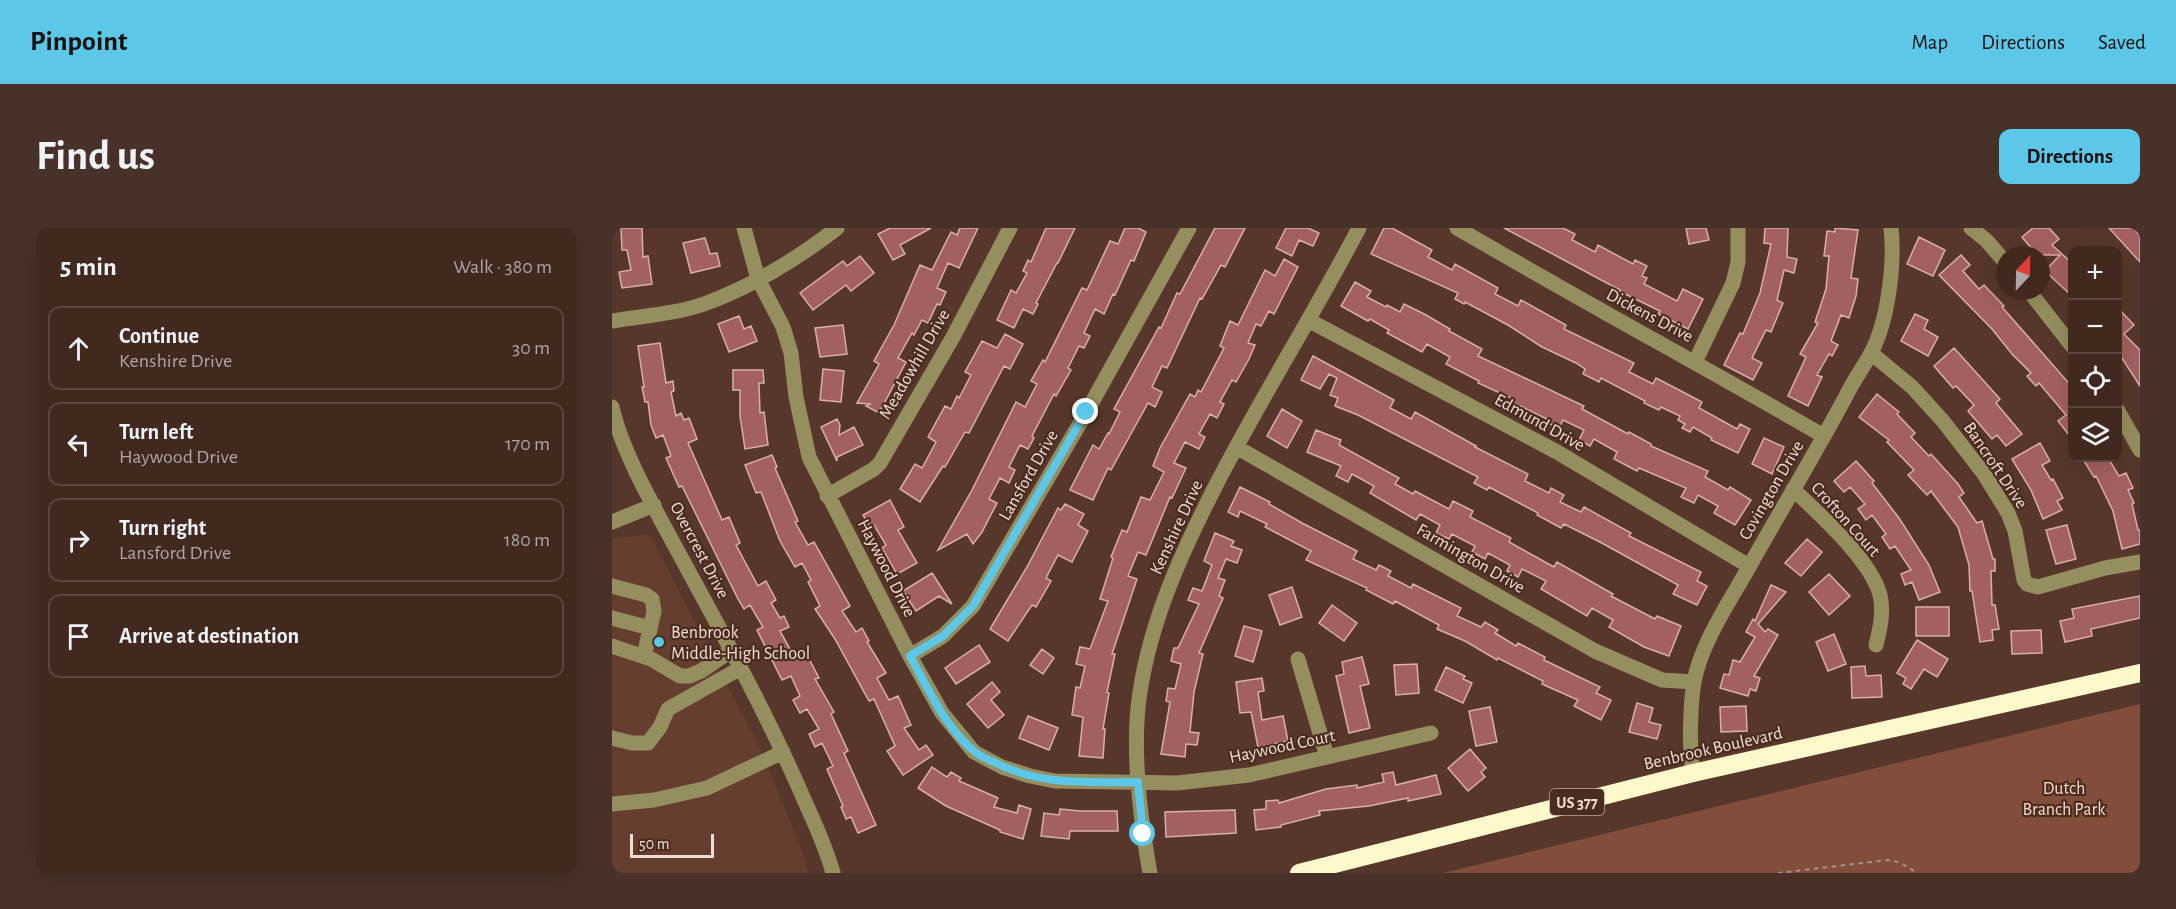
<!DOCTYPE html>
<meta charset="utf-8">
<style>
:root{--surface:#412920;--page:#483129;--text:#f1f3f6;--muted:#aea6a5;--line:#5a453e;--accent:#5cc7e7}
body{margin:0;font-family:"Alegreya Sans",sans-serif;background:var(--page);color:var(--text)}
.controls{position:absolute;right:18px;top:18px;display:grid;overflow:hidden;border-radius:12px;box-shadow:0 6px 24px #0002}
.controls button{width:54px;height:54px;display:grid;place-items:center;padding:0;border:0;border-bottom:2px solid var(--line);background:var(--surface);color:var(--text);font:30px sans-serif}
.compass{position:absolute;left:1384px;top:18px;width:54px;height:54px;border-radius:50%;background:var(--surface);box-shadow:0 6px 24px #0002;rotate:22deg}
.scale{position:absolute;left:18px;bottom:15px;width:84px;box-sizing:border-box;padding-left:6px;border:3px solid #f1dcd5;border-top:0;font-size:16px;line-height:21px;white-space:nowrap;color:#f1dcd5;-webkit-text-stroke:4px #4b2c21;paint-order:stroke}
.stop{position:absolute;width:18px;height:18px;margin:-14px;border:4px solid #5cc7e7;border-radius:50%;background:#fff}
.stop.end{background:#5cc7e7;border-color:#fff;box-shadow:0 2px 6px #0008}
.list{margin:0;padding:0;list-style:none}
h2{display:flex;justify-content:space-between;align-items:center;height:78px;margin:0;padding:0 24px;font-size:26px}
h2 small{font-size:20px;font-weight:400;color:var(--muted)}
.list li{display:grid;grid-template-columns:39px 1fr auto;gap:18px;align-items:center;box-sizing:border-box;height:84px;margin:0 12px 12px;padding:0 12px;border:2px solid var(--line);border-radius:12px}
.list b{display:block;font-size:22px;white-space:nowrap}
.list p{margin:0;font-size:20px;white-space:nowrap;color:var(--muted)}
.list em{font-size:20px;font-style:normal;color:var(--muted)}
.icon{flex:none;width:33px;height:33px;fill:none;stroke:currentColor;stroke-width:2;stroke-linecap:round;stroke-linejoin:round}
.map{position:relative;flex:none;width:1528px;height:645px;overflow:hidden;border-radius:12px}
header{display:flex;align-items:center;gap:36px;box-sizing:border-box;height:84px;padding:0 30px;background:var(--accent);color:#111}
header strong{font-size:28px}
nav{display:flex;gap:33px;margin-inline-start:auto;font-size:21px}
.intro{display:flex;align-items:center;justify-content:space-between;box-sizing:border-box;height:144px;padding:0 36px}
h1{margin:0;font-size:42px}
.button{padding:15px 27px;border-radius:12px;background:var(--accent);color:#111;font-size:21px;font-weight:700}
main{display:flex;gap:36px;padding:0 36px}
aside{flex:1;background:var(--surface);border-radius:12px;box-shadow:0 6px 24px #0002}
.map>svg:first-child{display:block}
</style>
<header>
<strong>Pinpoint</strong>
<nav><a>Map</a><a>Directions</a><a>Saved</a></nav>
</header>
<div class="intro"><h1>Find us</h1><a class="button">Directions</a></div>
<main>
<aside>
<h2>5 min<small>Walk · 380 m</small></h2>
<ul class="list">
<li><svg class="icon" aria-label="ahead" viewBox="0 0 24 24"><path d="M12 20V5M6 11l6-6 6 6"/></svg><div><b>Continue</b><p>Kenshire Drive</p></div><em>30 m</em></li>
<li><svg class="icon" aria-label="left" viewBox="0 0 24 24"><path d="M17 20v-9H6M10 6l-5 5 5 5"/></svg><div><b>Turn left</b><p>Haywood Drive</p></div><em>170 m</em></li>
<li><svg class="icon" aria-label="right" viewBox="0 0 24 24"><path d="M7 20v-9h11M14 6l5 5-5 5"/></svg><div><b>Turn right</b><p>Lansford Drive</p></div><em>180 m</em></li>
<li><svg class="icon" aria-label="arrive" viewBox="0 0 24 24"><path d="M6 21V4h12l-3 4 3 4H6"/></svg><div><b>Arrive at destination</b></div></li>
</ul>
</aside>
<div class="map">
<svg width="1528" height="645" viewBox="0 0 1528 645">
<rect width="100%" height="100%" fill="#57372b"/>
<path fill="#653e30" d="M38 307 147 518 190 623 196 645H0V310Z"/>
<path fill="#824e3b" d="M1528 476V645H831Z"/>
<path fill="#a36060" stroke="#d9aead" stroke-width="1.5" d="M9 0H30L31 29 36 28 40 56 10 60 7 44 19 42 15 22H10Z
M278 0H319L288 17 293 26 281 32 266 6Z
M348 0H366L347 40 336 35 325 60 334 64 328 77 325 76 316 95 310 92 302 107 300 105 286 130 294 134 267 185 254 178 258 176 245 175 267 136 262 133 282 97 308 37 320 42 339 4 345 7Z
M434 0H463L446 35H445L424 75 426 76 421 86 411 81 402 100 385 92 399 62 404 65 415 45 411 43 416 32 419 34Z
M513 0H526L534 4 522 33 519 32 503 67 501 66 492 86 483 81 472 105 478 108 472 120 467 118 456 140 459 142 444 168 442 166 420 208 422 210 416 221 408 217 397 239 403 242 397 255 388 250 377 271 385 275 370 304 361 316 355 306 326 322 360 262 404 174 413 179 425 156 419 153 431 132 433 134 470 60 475 62 498 13 506 16Z
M603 0H633L613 39 609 37 590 71 588 70 555 140 550 138 540 159 550 164 543 179 536 175 499 242 496 240 481 272 458 262 481 217 487 221 496 205 497 206 508 184 502 181 547 99 549 100 565 65 568 66Z
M674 0H696L707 5 701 18 687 12 680 28 664 20Z
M772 0H780L820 22 816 29 840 42 843 36 886 60 883 66 906 78 909 72 954 97 952 101 1022 135 1017 144 1041 156 1044 150 1071 164 1090 174 1087 180 1125 201 1128 196 1138 201 1126 225 1099 212 1100 210 1081 199 1078 204 1070 200 1073 196 1066 192 1068 188 1049 179 1047 182 1032 175 1033 173 989 150 987 154 971 146 973 141 964 135 930 119 896 97 853 74 852 76 843 71 846 65 759 26Z
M892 0H951L963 6 960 12 983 24 986 17 1021 36 1023 32 1035 38 1030 48 1035 50 1032 56 1065 73 1071 61 1091 71 1076 101 1046 86 1048 83 1007 63 1008 62Z
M1074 0H1094L1097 12 1077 16Z
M1153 0H1176L1175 29 1185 31 1182 45 1172 42 1165 72 1171 75 1159 104 1154 102 1140 130 1150 135 1141 152 1112 137 1128 105 1131 106 1148 65 1159 16 1152 15Z
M1223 0 1246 2 1239 50 1246 51 1244 68 1237 90 1229 87 1219 113 1226 117 1220 128 1217 126 1205 147 1210 149 1196 178 1176 168 1194 129 1188 126 1206 95 1203 94 1214 61 1217 28H1212L1215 3 1223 4Z
M1421 0H1437L1447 11 1440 17 1461 36V69L1433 43 1448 27H1425L1410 9Z
M1497 0H1522L1528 8V34Z
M1307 9 1333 22 1321 48 1295 36Z
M93 10 98 26 105 25 108 38 79 45 71 15Z
M1349 27 1358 37 1351 43 1367 61 1372 57 1392 78 1390 79 1461 160V212L1446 193 1454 187 1427 155 1424 158 1415 148 1419 145 1400 126 1380 101 1327 47Z
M248 28 262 45 239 63 234 57 201 82 188 65 231 33 235 38Z
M672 31 686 39 662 86 657 83 649 98 644 96 636 115 643 117 637 131 624 154 620 152 608 174 612 176 605 190 598 186 587 206 593 209 587 221 573 214 562 235 574 240 560 270 558 269 534 327 526 324 516 348 525 351 500 426H503L495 464 497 465 491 501H493L491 530 467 528 471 489 460 487 464 459 468 460 473 438 464 436 468 419 478 421 496 373 488 371 501 330 499 329 510 302 515 304 529 269 538 272 552 244 541 238 548 220 578 166 583 169 586 162 589 164 612 120 608 118 618 93 626 97 653 42 663 48Z
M743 54 759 63 755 69 774 79 775 77 788 84 792 76 814 87 838 101 837 103 870 121 866 128 972 178 970 181 1016 206 1017 204 1039 216V218L1096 243 1093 249 1116 262 1118 259 1139 272 1123 297 1102 285 1106 278 1086 267 1082 275 1069 269 1074 260 1027 240 1025 243 1002 231 1005 224 982 211 978 218 967 212 972 202 951 192 947 200 933 194 935 191 898 173 899 170 866 155 867 153 834 136 838 129 815 116 810 124 775 105 777 102 758 91 756 93 729 78Z
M1506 80 1522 97 1512 106 1528 122V158L1506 124Z
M1303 86 1316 92 1312 101 1326 109 1316 128 1289 113Z
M127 88 132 101 139 98 145 113 117 124 106 96Z
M231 97 235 126 208 129 203 100Z
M393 106 411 116 398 141 392 138 357 205 353 204 333 239 331 238 308 274 288 261 303 236 310 240 324 214 316 209 333 178 339 181 345 168 347 170 359 147 353 144 370 113 385 120Z
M48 115 54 155 61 153 62 163 59 164 64 188 69 185 72 192 77 190 85 211 76 215 110 292 117 289 128 315 124 317 146 358 154 353 164 372 159 375 168 390 172 388 177 399 168 403 182 428 193 423 207 450 203 451 222 484 219 486 236 523 232 525 264 597 246 605 239 589 234 591 229 579 231 578 215 541 221 538 210 515 203 519 197 506 207 501 195 481 188 485 181 472 188 468 179 448 170 452 145 402 151 399 138 377 132 381 126 371 70 258 67 259 54 230 59 228 51 207 44 210 39 197 36 174H33L30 159H32L26 118Z
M1342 120 1388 171 1384 175 1410 206 1394 218 1385 207 1380 211 1356 183 1362 177 1344 158 1341 160 1322 138Z
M701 128 782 172 778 180 799 191 803 184 864 218 863 219 916 246 913 253 937 265 939 260 952 267 948 274 969 284 972 279 1019 305 1017 308 1089 344 1085 353 1095 358 1085 377 1061 366 1066 357 988 314 952 296 949 300 925 287 926 285 877 259 875 262 862 255 866 249 746 187 723 178 726 170 718 167 725 150 717 146 708 161 689 152Z
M211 141 232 143 229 174 208 172Z
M121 142H151L152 155H147L148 185 152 184 156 217 133 221 128 188V162H121Z
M1265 166 1287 184 1285 186 1303 205 1299 209 1317 228 1319 226 1346 256 1352 265 1347 269 1365 295 1370 293 1381 331H1383V343H1379L1380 377H1383L1387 401 1380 402 1381 412 1368 414 1360 363H1358L1357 337 1346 299 1319 263 1315 267 1296 247 1302 242 1275 214 1277 212 1247 189Z
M670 181 690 193 675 220 655 208Z
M225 191 228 197 227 207 242 199 251 217 225 229V233L209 199Z
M704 202 729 212 727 217 787 250 783 256 801 266 803 263 837 281 841 273 861 283 858 289 899 310 897 314 942 339 945 334 1001 366 999 368 1043 391 1045 388 1069 398 1057 428 1032 419 997 399 1001 392 980 380 975 388 929 361 934 353 910 341 906 349 895 343 898 337 876 325 873 331 860 324 863 318 840 306 837 311 824 305 828 297 808 286 804 292 758 265 762 258 740 246 736 254 724 248 729 238 695 224Z
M1152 210 1172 219 1160 246 1140 236Z
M1428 215 1438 233 1430 237 1439 252 1441 251 1451 270 1445 273 1450 282 1431 291 1419 262 1400 231Z
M160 227 165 239 163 240 186 293 183 294 196 317 202 314 238 378 230 383 244 404 250 400 257 413 255 414 274 445 265 450 277 472 286 468 299 497 292 500 307 522 314 517 321 527 291 547 275 523 283 518 262 471 257 473 223 411 203 381 208 378 196 354 199 352 190 335 183 339 168 313 149 264 144 265 133 237Z
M1470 230H1496L1507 248 1514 245 1521 260 1516 262 1522 275 1520 276 1526 302H1528V316L1510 321 1501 283 1484 248 1482 249Z
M1244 233 1262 253 1260 255 1287 290 1317 337 1328 364 1307 372 1300 354 1293 357 1289 346 1299 342 1283 318 1278 321 1270 309 1274 306 1260 287 1254 292 1246 281 1253 276 1238 259 1232 264 1222 253Z
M628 259 658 274 657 276 690 295 745 323 741 331 764 342 767 337 779 343 776 348 799 360 801 356 849 380 845 388 869 399 873 394 886 402 883 405 904 418 906 415 933 429 932 432 988 459 984 465 999 472 989 492 962 478 966 472 930 456 931 453 886 430 885 432 853 413 825 401 827 397 783 373 781 376 754 362 755 360 694 332 699 323 653 299 655 296 628 283 626 289 616 284Z
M278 272 292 299 286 302 305 335 285 346 270 320 274 317 262 297 258 299 251 287Z
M453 276 472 286 466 297 476 303 460 334 446 327 434 350 439 353 424 379 420 377 396 413 378 401 415 339 446 280 449 282Z
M1455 297 1464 331 1444 336 1434 302Z
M603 305 622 313 619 318 630 322 625 335 614 331 606 350 613 352 607 368 611 370 587 425 591 426 582 464 578 504 587 505 585 517 574 516 573 529 549 526 558 474 554 473 556 460 563 461 569 436 559 433 562 420H566L587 376 576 372 581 360 590 363 600 337 592 333Z
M1195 311 1210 324 1189 348 1173 335Z
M320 345 340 376 327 368 304 383 291 363Z
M1217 346 1238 368 1217 387 1197 364Z
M1159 357 1174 364 1146 396 1153 404 1156 401 1166 407 1142 448 1148 450 1144 463 1138 461 1136 468 1108 460 1112 446 1117 447 1121 432 1128 434 1143 409 1134 404 1141 391 1143 393Z
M680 359 690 389 668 397 657 367Z
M1528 368V390L1479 401 1480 408 1453 414 1448 393 1462 390 1460 381Z
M720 377 745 395 732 413 707 395Z
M1304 379H1337V408H1304Z
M632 398 650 403 641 434 623 428Z
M1429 402 1430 425 1400 426 1399 403Z
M1222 406 1234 436 1216 443 1204 414Z
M1305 412 1336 431 1325 449 1312 441 1299 461 1291 456 1294 450 1285 445Z
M367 417 378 434 344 456 333 440Z
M430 421 442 430 431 446 418 437Z
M750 429 757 456 748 458 758 500 737 505 724 448 732 446 730 434Z
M805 436 807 465 784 467 782 437Z
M1253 438 1254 448 1269 447 1270 469 1240 470 1239 439Z
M834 439 853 448 851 451 860 455 851 475 823 462Z
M650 450 652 463 646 464 650 492 671 488 676 513 646 519 639 484 628 485 624 454Z
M380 454 388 464 379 472 392 487 376 500 355 476Z
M1025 475 1041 480 1037 494 1049 497 1045 511 1017 504Z
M1134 478 1135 503 1109 504 1108 479Z
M878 479 885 514 864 518 857 483Z
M416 488 446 500 437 522 407 510Z
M858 521 874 540 869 544 873 549 856 563 836 540Z
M320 539 335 549 339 544 349 550 347 553 386 570 382 579 405 585 407 577 419 581 411 611 388 604V602L334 578 306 560Z
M781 544 784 557 824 547 829 566 796 573V570L757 578 707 583 708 587 669 597V599L644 602 642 582 654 581V573L666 572 667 575 714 561 745 557V560L772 554 770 546Z
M448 581 468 583H505L506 603H458L457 611 429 608 432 585 447 587Z
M623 582 624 605 554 609 553 584Z"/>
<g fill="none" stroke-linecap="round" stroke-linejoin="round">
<path stroke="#aa9087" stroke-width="2" stroke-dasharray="4.5 4.5" stroke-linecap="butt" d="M1166 645 1276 632 1287 634 1306 645"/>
<path stroke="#958e5f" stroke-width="15" d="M132 0 146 51 171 99 179 125 184 169 197 229 298 428 330 485 362 524 390 539 418 548 443 553 565 555 637 547 819 505
M845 0C967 71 1090 138 1212 208
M1359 0 1375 13 1393 34
M1417 63 1460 118
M696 92 945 224 1137 338
M0 93C30 88 63 86 92 76 137 60 187 30 225 0
M1259 125 1300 159 1331 193 1372 246 1396 285 1403 303 1412 352 1415 356 1426 359 1493 340 1528 334
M1083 134 1121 55 1126 34V0
M0 179C10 224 42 279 64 320 107 399 151 478 187 560 199 588 213 615 221 645
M1506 183 1528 222
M624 219 983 423 1050 452 1082 454
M1181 261C1207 286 1259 332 1268 367 1272 384 1268 401 1264 417
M215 268 262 241 268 235 341 109 398 0
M0 294 42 277
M0 358 34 367 40 371 42 383 32 428
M0 390 38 400
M0 418 39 431 68 448H77L89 443 120 422
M298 428 331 408 361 378 474 185 577 0
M686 431 715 529
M0 510 20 515H36L48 499 56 481 129 440
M1081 545C1077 521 1078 478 1082 454 1089 415 1118 373 1137 339 1169 282 1203 226 1234 168 1241 153 1251 140 1259 125 1276 93 1283 36 1279 0
M0 576 42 572 95 560 171 524
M538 645C528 589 519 520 528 464 539 391 570 324 603 259 648 171 701 88 747 0"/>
<path stroke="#fef8cb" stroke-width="18" d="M687 645 1081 545 1528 445"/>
</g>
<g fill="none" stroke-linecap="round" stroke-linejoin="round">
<path stroke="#5cc7e7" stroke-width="8" d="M474 184 361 378 331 408 298 428C316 460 333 499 362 523 367 528 375 531 382 534 428 558 476 554 526 554L531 606"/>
</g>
<circle fill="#5cc7e7" stroke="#4b2c21" stroke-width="2" cx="47" cy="414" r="6"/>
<g text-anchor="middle" stroke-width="4.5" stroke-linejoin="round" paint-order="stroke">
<rect fill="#4b2c21" stroke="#bfa79f" stroke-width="1.5" x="938" y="561" width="54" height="26" rx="4.5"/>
<g font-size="16" font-weight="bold" fill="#f1dcd5">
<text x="965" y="580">US 377</text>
</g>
<g font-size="18" fill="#f1dcd5" stroke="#4b2c21">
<text transform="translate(1038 87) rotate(28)" y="6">Dickens Drive</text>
<text transform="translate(302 136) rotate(-60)" y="6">Meadowhill Drive</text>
<text transform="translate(928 194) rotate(29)" y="6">Edmund Drive</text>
<text transform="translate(1384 237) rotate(56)" y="6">Bancroft Drive</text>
<text transform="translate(416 247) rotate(-60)" y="6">Lansford Drive</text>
<text transform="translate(1159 262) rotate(-60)" y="6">Covington Drive</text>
<text transform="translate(1234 291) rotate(48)" y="6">Crofton Court</text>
<text transform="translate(564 299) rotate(-65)" y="6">Kenshire Drive</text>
<text transform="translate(88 322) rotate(62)" y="6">Overcrest Drive</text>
<text transform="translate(859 330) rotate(30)" y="6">Farmington Drive</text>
<text transform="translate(275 340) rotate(63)" y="6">Haywood Drive</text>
<text transform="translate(670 518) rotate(-12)" y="6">Haywood Court</text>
<text transform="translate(1101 520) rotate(-13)" y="6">Benbrook Boulevard</text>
</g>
<g font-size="18" fill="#f1dcd5" stroke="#4b2c21" text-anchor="start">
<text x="59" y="410">Benbrook<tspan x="59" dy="21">Middle-High School</tspan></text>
</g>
<g font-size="18" fill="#fcd6c8" stroke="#4b2c21">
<text x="1452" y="566">Dutch<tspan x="1452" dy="21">Branch Park</tspan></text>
</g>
</g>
</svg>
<div class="controls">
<button>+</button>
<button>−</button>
<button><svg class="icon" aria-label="locate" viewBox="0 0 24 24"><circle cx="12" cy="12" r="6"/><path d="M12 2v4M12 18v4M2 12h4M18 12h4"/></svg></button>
<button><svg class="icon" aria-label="layers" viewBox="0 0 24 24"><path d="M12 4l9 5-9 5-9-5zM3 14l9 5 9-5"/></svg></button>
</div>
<svg class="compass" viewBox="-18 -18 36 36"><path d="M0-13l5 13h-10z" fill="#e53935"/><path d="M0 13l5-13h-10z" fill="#aea6a5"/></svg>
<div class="scale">50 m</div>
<div class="stop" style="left:531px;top:606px"></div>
<div class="stop end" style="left:474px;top:184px"></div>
</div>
</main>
